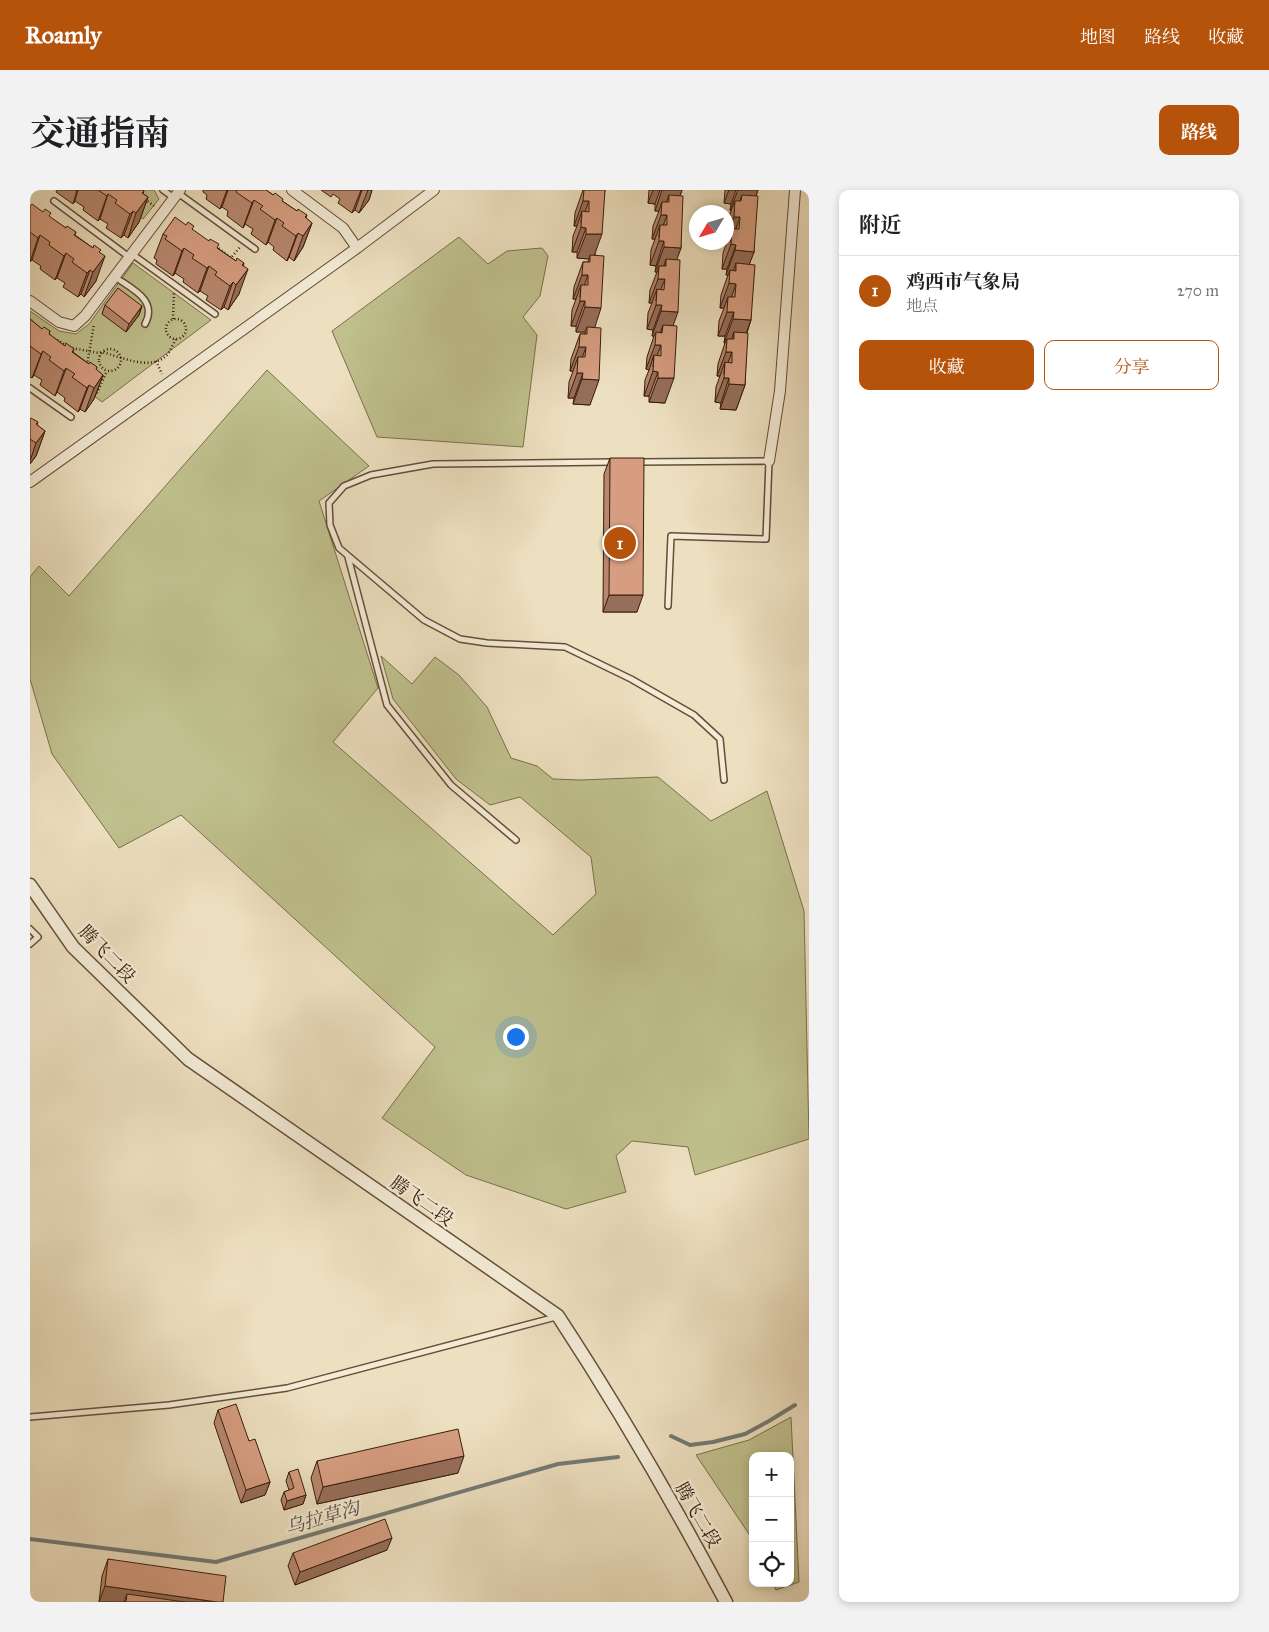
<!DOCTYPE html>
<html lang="zh">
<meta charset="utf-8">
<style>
:root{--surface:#fff;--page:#f2f2f2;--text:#202124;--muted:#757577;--line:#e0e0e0;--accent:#b45309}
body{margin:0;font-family:"IM FELL Great Primer","Noto Serif SC",serif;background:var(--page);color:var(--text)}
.controls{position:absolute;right:15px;bottom:15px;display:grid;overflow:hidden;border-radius:10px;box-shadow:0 2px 8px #0003}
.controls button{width:45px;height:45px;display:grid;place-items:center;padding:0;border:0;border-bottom:1px solid var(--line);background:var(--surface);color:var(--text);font:25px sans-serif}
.compass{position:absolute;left:659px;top:15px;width:45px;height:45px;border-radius:50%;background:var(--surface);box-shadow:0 2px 8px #0003;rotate:232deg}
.you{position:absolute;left:485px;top:846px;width:18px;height:18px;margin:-12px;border:4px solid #fff;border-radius:50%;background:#1a73e8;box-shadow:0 0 0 8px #1a73e833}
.badge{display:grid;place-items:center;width:32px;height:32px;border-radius:50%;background:var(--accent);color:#fff;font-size:16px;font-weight:700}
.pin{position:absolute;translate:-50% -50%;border:2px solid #fff;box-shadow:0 1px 5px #0006}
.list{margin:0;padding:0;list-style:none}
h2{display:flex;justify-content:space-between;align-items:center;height:65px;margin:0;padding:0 20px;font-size:21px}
h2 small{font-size:16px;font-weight:400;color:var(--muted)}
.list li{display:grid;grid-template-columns:32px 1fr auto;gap:15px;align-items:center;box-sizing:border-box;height:70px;padding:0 20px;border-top:1px solid var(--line)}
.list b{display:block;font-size:19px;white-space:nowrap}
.list p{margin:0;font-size:16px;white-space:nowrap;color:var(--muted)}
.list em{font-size:16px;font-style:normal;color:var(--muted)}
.actions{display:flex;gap:10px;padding:15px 20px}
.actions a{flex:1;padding:11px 0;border:1px solid var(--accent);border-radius:10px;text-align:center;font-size:18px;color:var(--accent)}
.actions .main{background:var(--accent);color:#fff}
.icon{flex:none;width:28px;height:28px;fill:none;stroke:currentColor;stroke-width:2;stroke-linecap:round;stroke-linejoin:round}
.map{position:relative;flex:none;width:779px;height:1412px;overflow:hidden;border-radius:10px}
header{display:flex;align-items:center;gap:30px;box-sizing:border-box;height:70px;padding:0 25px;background:var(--accent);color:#fff}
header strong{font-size:24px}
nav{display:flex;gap:28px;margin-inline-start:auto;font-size:18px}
.intro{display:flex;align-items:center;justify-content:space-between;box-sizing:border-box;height:120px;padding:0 30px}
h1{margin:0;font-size:35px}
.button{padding:12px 22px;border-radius:10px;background:var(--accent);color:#fff;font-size:18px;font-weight:700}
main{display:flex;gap:30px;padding:0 30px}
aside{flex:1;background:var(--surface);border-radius:10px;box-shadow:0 2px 8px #0003}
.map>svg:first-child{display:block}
</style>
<header>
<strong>Roamly</strong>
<nav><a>地图</a><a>路线</a><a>收藏</a></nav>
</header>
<div class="intro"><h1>交通指南</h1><a class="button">路线</a></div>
<main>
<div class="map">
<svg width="779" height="1412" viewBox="0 0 779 1412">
<rect width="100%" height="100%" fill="#ede0c0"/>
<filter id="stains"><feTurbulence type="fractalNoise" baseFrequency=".004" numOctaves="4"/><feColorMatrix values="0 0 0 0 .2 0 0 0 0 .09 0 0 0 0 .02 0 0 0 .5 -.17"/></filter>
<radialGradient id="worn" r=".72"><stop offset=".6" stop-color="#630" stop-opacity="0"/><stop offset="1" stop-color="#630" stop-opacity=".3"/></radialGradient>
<path fill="#bfc08d" stroke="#7c6e4c" d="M73 0H124L129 9 113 29Z
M429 47 458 74 477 61 512 58 518 66 510 106 493 127 507 145 493 257 347 247 302 141Z
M103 73 181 130 72 212 0 157V121L29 141 46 144 59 134Z
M237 180 339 276 289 311 348 498 303 552 523 745 566 704 561 667 490 607 460 615 426 589 363 509 351 466 382 494 405 467 429 485 457 517 481 568 507 576 523 589 550 590 628 587 681 631 737 601 774 721 779 949 665 985 658 957 602 951 586 966 596 1002 536 1019 436 985 352 928 405 857 151 625 89 658 22 564 0 489V387L9 376 39 406Z
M761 1227 769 1392 746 1400 743 1393H760V1266H723V1350L666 1265 719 1250Z"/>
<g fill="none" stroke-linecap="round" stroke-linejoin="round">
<path stroke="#737b74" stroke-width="4" d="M641 1246 660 1255 683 1252 715 1244 739 1231 765 1215
M0 1349 186 1372 528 1274 588 1267"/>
<defs>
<path id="service" d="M133 0 144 8
M148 3 225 59
M24 11 99 67
M102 64 185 124
M85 87C102 99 128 110 115 134
M0 198 41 227
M583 272 403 274 341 285 314 296 299 313 300 335 309 358 394 430 430 449 457 453 535 457 601 489 664 525 690 549 694 590
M609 272 739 271 736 349 641 346 638 416
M318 367 357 515 421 595 486 650
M0 739 8 747 0 754
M0 1227 139 1215 257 1198 526 1127"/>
<path id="minor" d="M262 0 313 38 327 58
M0 111 29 132 44 136 55 126 150 0
M739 271 750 201 765 0
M0 292 327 58 404 0"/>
<path id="tertiary" d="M0 695 43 757 158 869 528 1126C589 1219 644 1314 696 1412"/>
</defs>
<use href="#service" stroke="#654d38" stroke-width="8"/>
<use href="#minor" stroke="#654d38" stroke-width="12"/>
<use href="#tertiary" stroke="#654d38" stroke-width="15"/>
<path stroke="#381c0b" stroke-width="2.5" stroke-dasharray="1 2.5" stroke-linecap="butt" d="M115 9 124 16
M186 56 201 68 210 57
M143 129 144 103
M136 139a10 10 0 1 1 20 0a10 10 0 1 1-20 0Z
M27 150 42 158 69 163 72 162C91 167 120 181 136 166 140 162 143 154 146 149
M69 170a11 11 0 1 1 22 0a11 11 0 1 1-22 0Z
M126 171 132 184
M57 175 64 134
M65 204 66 205 77 181"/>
<use href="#service" stroke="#f3ebd6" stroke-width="5"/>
<use href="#minor" stroke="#f3ebd6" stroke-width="10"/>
<use href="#tertiary" stroke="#f3ebd6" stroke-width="12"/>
</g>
<path fill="#b8876e" stroke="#381c0b" d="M27 0H113L114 1 113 4 118 7 109 32 98 48 94 45 91 48 76 38 78 34 70 29 68 31 53 20 54 17 45 11 43 14 26 2Z
M173 0H236L267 21 277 25 276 28 282 33 273 57 264 71 259 67 257 71 243 60 244 57 238 52 236 55 221 44 223 39 215 34 213 38 197 26 198 21 192 17 190 19 176 9 177 5 173 2Z
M291 0H342L339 10 329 23 325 20 322 23 308 13 310 9 303 4 301 7Z
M553 0H575L565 65 564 138 560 215 543 214 544 208H538L539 192 543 181H540L541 169 550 144H555V142H546V136H541L542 120 546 109H543L544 97 553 72H558L559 69 547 68V62H542L543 46 547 36H544L545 23Z
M619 0H652L650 6 651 58 646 70 643 136 635 213 619 212V206H614L615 190 619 180 616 179 617 167 624 146H622L623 140 617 139 618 123 622 113H619L620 100 627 82H625L626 76 620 75 621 60 625 49H622L623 36 629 21H625V14L618 13Z
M695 0H728L726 6 724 62 719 74 721 130 717 143 715 195 706 220 690 219 691 213 685 212 686 197 690 186H687L688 174 695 153H694L695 146H688L689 131 694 118H690L691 105 698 85H696L697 79H692L693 63 697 52H696V34L701 21 700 20 701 14 694 13Z
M0 16 19 27 36 38 46 42 45 45 70 63 66 91 54 107 51 104 48 107 33 97 35 93 27 88 25 90 10 79 11 76 2 70 0 72Z
M162 40 206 71 214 73 209 104 198 120 194 117 191 120 176 110 178 106 170 101 168 103 153 92 154 89 145 83 143 86 126 74 127 70 124 68 133 44Z
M75 115 112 116 109 125 96 142 72 124Z
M0 129 12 139 20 141 19 144 59 174 67 177 66 180 73 185 64 209 55 222 50 219 48 222 34 211 35 208 27 202 25 206 10 195 12 190 4 185 2 188 0 187Z
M0 229 8 232 7 235 15 241 6 266 0 274Z
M580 268 607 422H573L574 284Z
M188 1220 219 1251 240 1292 235 1305 211 1313 184 1233Z
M287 1271 428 1283 287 1314 281 1288Z
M259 1282 276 1305 273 1314 254 1320 251 1310 254 1302 259 1300 256 1291Z
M357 1360 265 1395 258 1376 263 1363Z
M78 1369 193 1412H69L72 1386Z"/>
<path fill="#966e5a" stroke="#381c0b" d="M47 0H48L45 11 43 14Z
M197 0H198L192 17 190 19Z
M331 0H332L325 20 322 23Z
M338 0H342L339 10 329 23Z
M623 0H630L625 14 618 13Z
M632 0H652L644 22 639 12V5L633 21 632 12 629 21H625Z
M699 0H706L701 14 694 13Z
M708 0H728L720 22 711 11 712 5 706 21 705 11 701 21 700 20Z
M78 4 70 29 68 31 77 6Z
M118 7 109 32 98 48 106 23Z
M224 10 215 34 213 38 222 13Z
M252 11 247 28 238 52 236 55Z
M553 11H559L551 33 552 21 547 36H544Z
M103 21 94 45 91 48 100 24Z
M631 25H637L629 47 630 35 625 49H622Z
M704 27H710L701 52 702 39 697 52H696V47Z
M282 33 273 57 264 71 273 46Z
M551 37 556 38 547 62H542Z
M268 43 259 67 257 71 266 46Z
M556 44H572L563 69 560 65 559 69 547 68Z
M10 45 2 70 0 72 8 48Z
M629 51H634L626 76 620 75Z
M701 54 706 55 697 79H692Z
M634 57 651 58 642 83 636 76V69L632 82 629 76 627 82H625Z
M154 58 145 83 143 86 152 61Z
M705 60 724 62 715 86 706 81V73L702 85 700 80 698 85H696Z
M36 63 27 88 25 90 34 66Z
M75 66 66 91 54 107 63 82Z
M179 76 170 101 168 103 177 78Z
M218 79 209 104 198 120 206 95Z
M60 80 51 104 48 107 57 83Z
M552 85H558L550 107 551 95 546 109H543Z
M628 89H635L626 111 627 99 622 113H619Z
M203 92 194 117 191 120 200 96Z
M699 93 706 94 698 117V107L694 118H690Z
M550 111H555L546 136H541Z
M626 115H632L623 140 617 139Z
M112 116 109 125 96 142 99 134Z
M555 117 571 118 563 143 557 137 555 142H546Z
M631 121 648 122 639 147 632 143 633 135 629 146 626 142 624 146H622Z
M697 122H704L695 146H688Z
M703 129 721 130 712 154 704 149V142L700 153 697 149 695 153H694Z
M20 141 4 185 2 188 19 144Z
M625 155H631L623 177 624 165 619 180 616 179Z
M549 157H556L548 179V167L543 181H540Z
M44 159 27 202 25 206 34 181Z
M696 162H702L694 184 695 172 690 186H687Z
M623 181 628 182 619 206H614Z
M547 183H553L544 208H538Z
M73 185 64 209 55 222 64 198Z
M628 188H644L635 213 619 212Z
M694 188H699L691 213 685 212Z
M552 189 569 190 560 215 543 214Z
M699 194 715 195 706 220 690 219Z
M59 195 50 219 48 222 57 198Z
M15 241 6 266 0 274V271L6 253Z
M579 405H613L607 422H573Z
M434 1266 428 1283 287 1314 293 1297Z
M240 1292 235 1305 211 1313 216 1300Z
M276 1305 273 1314 254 1320 257 1311Z
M362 1348 357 1360 265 1395 270 1382Z
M75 1396 187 1412H96L97 1404 94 1412H69Z"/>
<path fill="#d69d80" stroke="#381c0b" d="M68 0H113L114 1 112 3 118 7 106 23 103 21 100 24 85 13 87 10 78 4 77 6Z
M207 0H236L243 5 245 3 253 9 252 11 267 21 268 19 277 25 275 27 282 33 273 46 268 43 266 46 252 36 254 33 247 28 245 30 230 19 233 16 224 10 222 13 206 2Z
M554 0H575L572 44H556V38L551 37 552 21 559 22V11H553Z
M639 5 653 6 651 58 634 57V51H629L630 35H637V25H631L632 12H639Z
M712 5 728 6 724 62 705 60 706 55 701 54 702 39H709L710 27H704L705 11H711Z
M2 14 13 22 15 19 21 23 19 26 36 38 37 36 46 42 44 45 63 58 64 55 71 60 69 62 75 66 63 82 60 80 57 83 42 72 44 69 36 63 34 66 19 55 20 52 10 45 8 48 0 42V16Z
M145 27 156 35 158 32 164 36 162 39 179 51 180 49 189 54 187 58 206 71 207 68 214 73 212 75 218 79 206 95 203 92 200 96 185 85 187 82 179 76 177 78 162 68 164 65 154 58 152 61 135 49 137 46 133 44Z
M560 65 574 66 571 118 555 117V111H550L551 95H558V85H552L553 72H560Z
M636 69 650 70 648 122 631 121 632 115H626L627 99 634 100 635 89H628L629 76H636Z
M706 73 725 75 721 130 703 129 704 122H697L698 107H705L706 94 699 93 700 80 706 81Z
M88 98 112 116 99 134 75 115Z
M0 129 12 139 14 137 20 141 19 144 35 156 36 153 44 159 42 162 59 174 60 172 67 177 66 179 73 185 64 198 59 195 57 198 42 187 45 184 36 178 34 181 19 170 21 167 13 161 11 164 0 156Z
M633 135 647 136 644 188H628V182L623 181 624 165 631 166V155H625L626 142 632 143Z
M557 137 571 138 569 190 552 189 553 183H547L548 167H555L556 157H549L550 144H557Z
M704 142 718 143 715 195 699 194V188H694L695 172 702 173V162H696L697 149H704Z
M1 228 8 232 6 234 15 241 6 253 0 249V229Z
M580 268H614L613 405H579Z
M206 1214 219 1251 225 1249 240 1292 216 1300 188 1220Z
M428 1239 434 1266 293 1297 287 1271Z
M268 1279 276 1305 257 1311 254 1302 264 1298 259 1282Z
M355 1329 362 1348 270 1382 263 1363Z
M78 1369 196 1386 193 1412H187L75 1396Z
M97 1404 155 1412H96Z"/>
<g text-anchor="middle" stroke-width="5" stroke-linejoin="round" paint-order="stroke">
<g font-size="18" fill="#381c0b" stroke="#f3ebd6">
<text transform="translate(77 764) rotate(46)" y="6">腾飞二段</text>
<text transform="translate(392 1011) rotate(35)" y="6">腾飞二段</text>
<text transform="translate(668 1325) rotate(60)" y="6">腾飞二段</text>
</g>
<g font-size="19" font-style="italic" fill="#564c40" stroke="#f3ebd6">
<text transform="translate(292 1327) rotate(-16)" y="7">乌拉草沟</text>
</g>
</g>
<rect width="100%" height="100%" filter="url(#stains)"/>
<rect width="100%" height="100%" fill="url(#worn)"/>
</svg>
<div class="controls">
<button>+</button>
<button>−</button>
<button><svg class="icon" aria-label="locate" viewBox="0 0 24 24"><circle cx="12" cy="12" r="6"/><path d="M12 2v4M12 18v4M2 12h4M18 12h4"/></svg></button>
</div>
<svg class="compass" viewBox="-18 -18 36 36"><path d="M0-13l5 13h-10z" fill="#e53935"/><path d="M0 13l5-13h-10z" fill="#757577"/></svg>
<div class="you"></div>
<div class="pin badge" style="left:590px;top:353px">1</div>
</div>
<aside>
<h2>附近<small></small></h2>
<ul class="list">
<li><span class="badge">1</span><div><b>鸡西市气象局</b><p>地点</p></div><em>270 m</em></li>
</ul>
<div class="actions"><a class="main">收藏</a><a>分享</a></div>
</aside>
</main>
